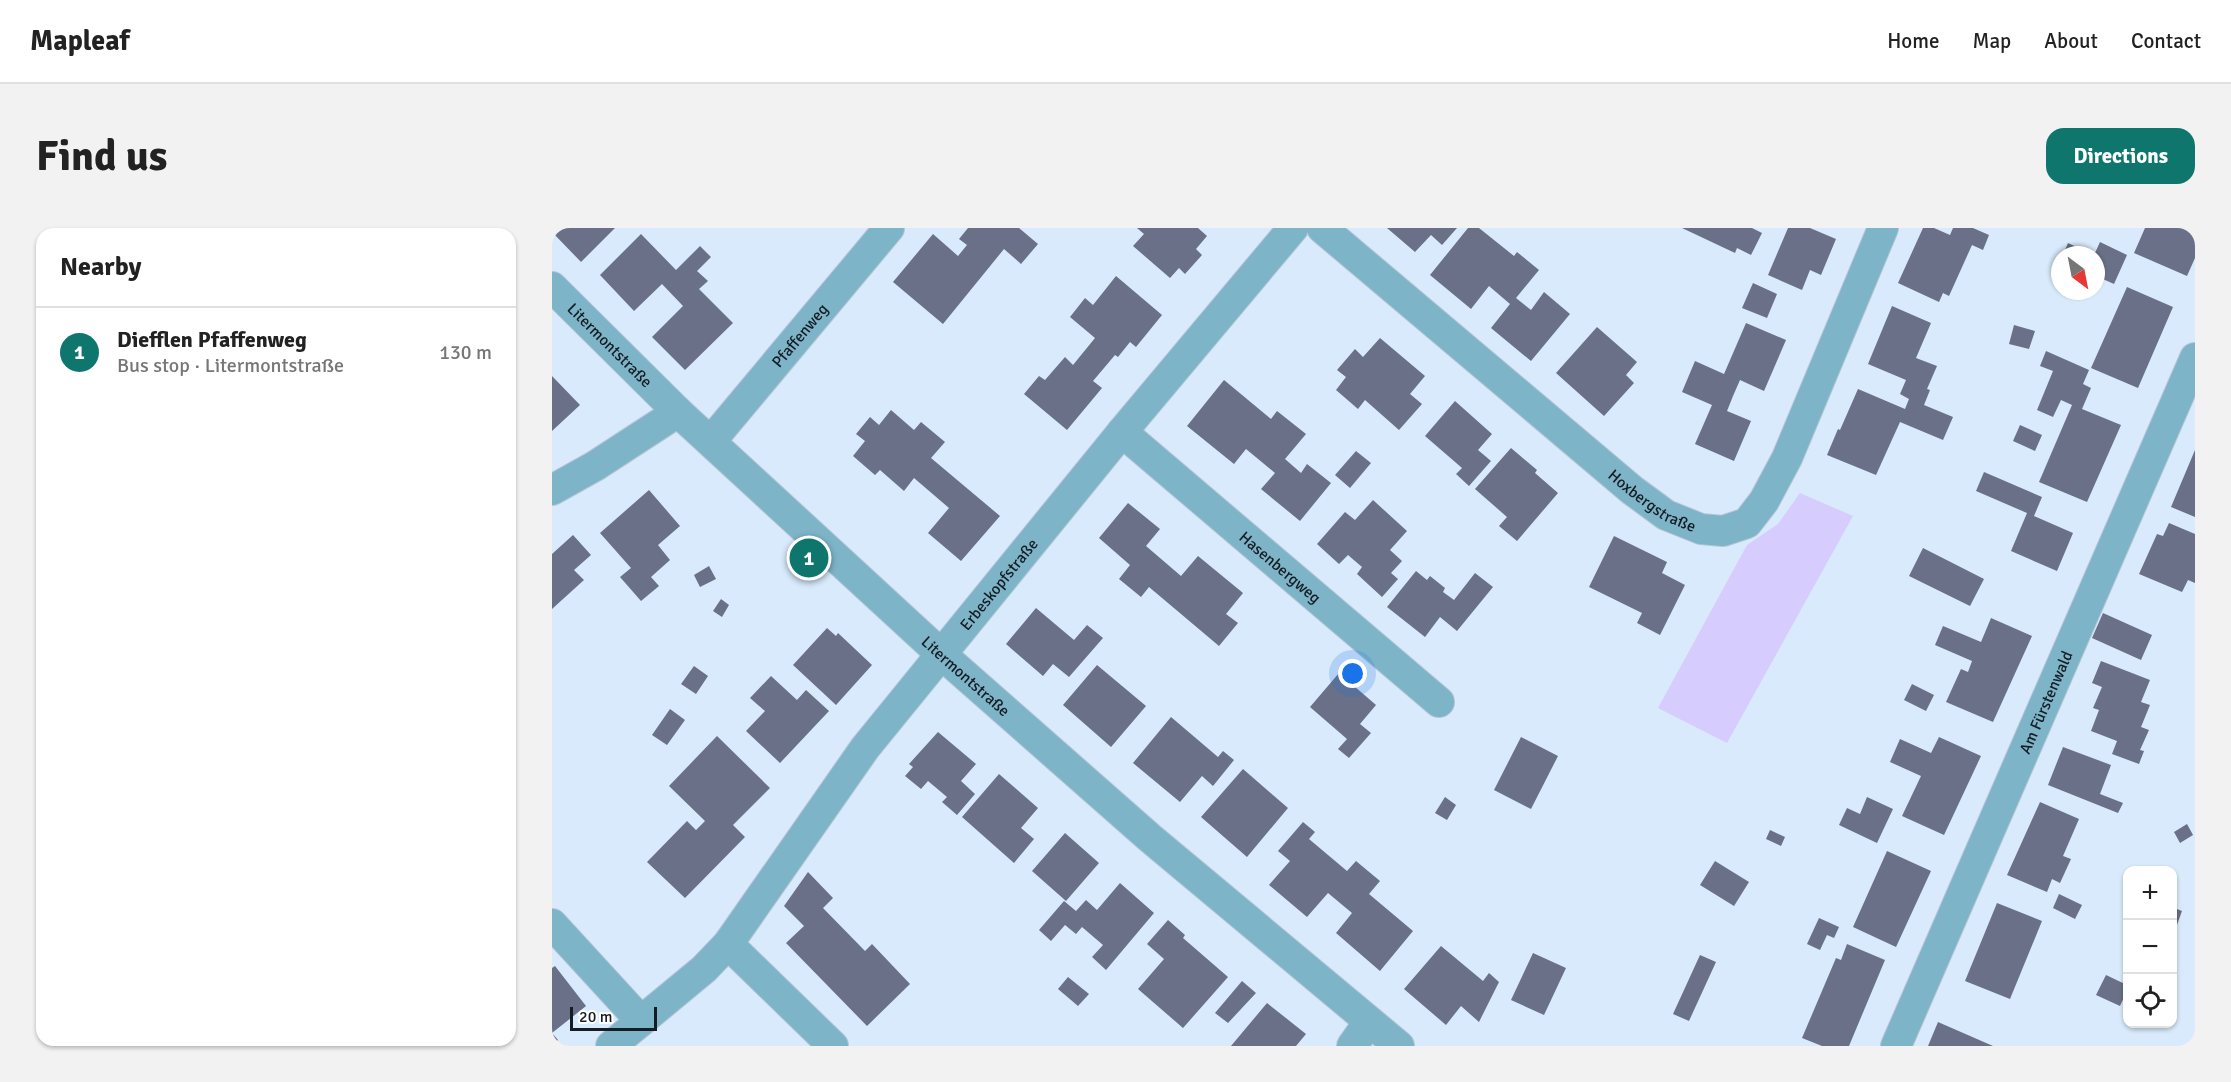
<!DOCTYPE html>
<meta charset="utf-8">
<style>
:root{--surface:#fff;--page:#f2f2f2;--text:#222;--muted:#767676;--line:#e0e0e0;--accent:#0f766e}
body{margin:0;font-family:Signika,sans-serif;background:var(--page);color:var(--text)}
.controls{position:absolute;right:18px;bottom:18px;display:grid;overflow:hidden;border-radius:12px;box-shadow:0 2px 4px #0004}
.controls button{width:54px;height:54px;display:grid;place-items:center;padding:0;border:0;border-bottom:2px solid var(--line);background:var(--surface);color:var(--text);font:30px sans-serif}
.compass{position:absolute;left:1499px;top:18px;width:54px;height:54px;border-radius:50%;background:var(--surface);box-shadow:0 2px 4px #0004;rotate:148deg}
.scale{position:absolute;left:18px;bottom:15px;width:87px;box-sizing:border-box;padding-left:6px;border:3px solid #141c24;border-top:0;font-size:16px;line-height:21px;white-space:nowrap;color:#141c24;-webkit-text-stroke:4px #fff;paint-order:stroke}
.you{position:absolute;left:801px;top:446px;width:21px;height:21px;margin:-15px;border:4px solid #fff;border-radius:50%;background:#1a73e8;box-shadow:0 0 0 9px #1a73e833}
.badge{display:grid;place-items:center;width:39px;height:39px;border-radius:50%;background:var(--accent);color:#fff;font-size:20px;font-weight:700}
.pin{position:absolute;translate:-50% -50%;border:3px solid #fff;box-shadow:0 2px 6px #0006}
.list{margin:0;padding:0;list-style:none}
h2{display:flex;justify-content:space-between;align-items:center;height:78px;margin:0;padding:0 24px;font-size:26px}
h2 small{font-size:20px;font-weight:400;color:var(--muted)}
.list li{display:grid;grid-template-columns:39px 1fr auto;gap:18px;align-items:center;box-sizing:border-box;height:90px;padding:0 24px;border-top:2px solid var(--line)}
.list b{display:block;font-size:22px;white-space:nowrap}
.list p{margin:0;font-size:20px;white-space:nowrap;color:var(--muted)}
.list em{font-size:20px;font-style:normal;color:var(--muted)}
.icon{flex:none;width:33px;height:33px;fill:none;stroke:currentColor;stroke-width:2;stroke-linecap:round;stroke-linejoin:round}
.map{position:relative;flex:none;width:1643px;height:818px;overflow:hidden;border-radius:18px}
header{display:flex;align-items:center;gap:36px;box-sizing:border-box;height:84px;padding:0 30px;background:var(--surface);border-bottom:2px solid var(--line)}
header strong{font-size:28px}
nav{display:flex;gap:33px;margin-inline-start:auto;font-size:21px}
.intro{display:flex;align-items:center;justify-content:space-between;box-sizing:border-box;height:144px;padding:0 36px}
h1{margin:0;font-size:42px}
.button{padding:15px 27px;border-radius:18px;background:var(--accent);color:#fff;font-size:21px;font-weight:700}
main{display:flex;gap:36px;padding:0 36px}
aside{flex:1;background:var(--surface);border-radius:18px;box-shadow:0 2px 4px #0004}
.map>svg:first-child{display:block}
</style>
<header>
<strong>Mapleaf</strong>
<nav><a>Home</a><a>Map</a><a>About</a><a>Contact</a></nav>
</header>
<div class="intro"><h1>Find us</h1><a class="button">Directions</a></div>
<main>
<aside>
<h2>Nearby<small></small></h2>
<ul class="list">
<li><span class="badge">1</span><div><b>Diefflen Pfaffenweg</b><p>Bus stop · Litermontstraße</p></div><em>130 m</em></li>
</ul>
</aside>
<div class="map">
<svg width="1643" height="818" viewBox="0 0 1643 818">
<rect width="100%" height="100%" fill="#d8eafb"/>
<path fill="#d6ccfd" d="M1248 265 1301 288 1175 515 1106 480 1195 317 1226 296Z"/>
<path fill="#697088" d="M0 0H63L29 34 0 4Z
M416 0H467L486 16 469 36 452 21 391 96 341 54 381 6 406 28 415 17 407 11Z
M585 0H646L655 8 644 21 650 27 633 46 627 40 618 50 581 18 592 6Z
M835 0H905L890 17 879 7 863 24Z
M916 0H927L962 28 965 24 987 42 964 70 979 82 992 64 1018 86 979 133 939 100 958 76 937 58 919 81 878 47Z
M1130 0H1200L1210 5 1199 27 1185 20 1183 25Z
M1236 0H1258L1284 11 1269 47 1258 42 1250 62 1216 47Z
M1371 0H1382L1398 7 1401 0H1421L1437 7 1431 22 1420 17 1397 68 1391 65 1387 74 1346 55Z
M1593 0H1643V30L1635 48 1582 25Z
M89 6 124 42 148 18 159 29 145 43 156 53 147 61 181 95 133 142 100 109 131 78 110 56 82 83 48 47Z
M1548 14 1575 27 1562 56 1544 48V27H1542Z
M1516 15 1542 27H1511Z
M564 48 610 87 584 119 578 114 566 129 563 127 541 153 550 160 515 202 472 166 487 148 493 152 513 129 521 137 543 110 518 89 533 70 541 77Z
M1201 55 1225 66 1215 90 1190 80Z
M1575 59 1621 79 1586 160 1539 140Z
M1340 78 1379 95 1364 130 1385 138 1375 161 1378 162 1372 177 1401 189 1391 212 1348 194 1324 247 1275 227 1286 201 1288 202 1306 161 1353 181 1357 171 1348 166 1354 152 1316 136Z
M1194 95 1234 112 1212 163 1188 152 1181 168 1175 183 1199 193 1182 233 1143 216 1160 177 1130 164 1143 133 1172 146Z
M1462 97 1483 103 1477 121 1457 116Z
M1045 99 1085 134 1074 147 1082 155 1052 188 1004 145Z
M828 110 873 148 858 166 870 176 847 202 813 172 806 181 784 162 794 149 785 142 803 121 811 129Z
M1494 123 1537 142 1531 156 1539 160 1530 181 1569 197 1535 274 1487 254 1520 177 1509 172 1501 189 1485 182 1501 143 1488 138Z
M0 148 28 177 0 203Z
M672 152 719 191 725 183 754 206 733 231 749 245 755 236 779 255 748 293 709 261 723 245 694 221 682 236 635 198Z
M903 173 940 206 926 222 939 233 917 258 904 246 910 240 873 208Z
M339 182 362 202 369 194 393 214 379 230 448 288 409 333 376 305 397 280 362 250 352 263 328 242 323 247 301 228 313 213 304 206 318 189 327 197Z
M1468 197 1490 207 1483 223 1461 213Z
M959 220 985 242 983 245 1006 265 965 313 947 298 955 289 923 261Z
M1643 222V289L1619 279Z
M804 223 819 235 798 260 783 247Z
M1432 244 1490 269 1482 288 1521 305 1505 343 1459 323 1475 285 1424 263Z
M97 262 128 298 106 317 118 332 99 349 107 358 89 373 68 349 79 340 48 305Z
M821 272 855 303 838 322 850 333 839 345 846 351 830 369 805 346 810 339 796 327 787 336 765 316 793 284 803 292Z
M576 275 608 301 594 318 629 348 646 328 691 365 674 386 686 395 667 418 597 359 589 369 567 351 578 337 547 310Z
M1617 295 1643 306V355L1636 352 1630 364 1587 346 1605 306 1611 308Z
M21 307 39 327 22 342 32 352 0 381V326Z
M1062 308 1115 334 1110 345 1133 357 1108 407 1085 395 1090 385 1037 359Z
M1371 320 1432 351 1418 378 1357 348Z
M157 338 164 351 148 359 142 347Z
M864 343 875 352 878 348 893 360 891 364 902 372 923 345 941 359 905 403 888 389 873 409 835 379Z
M169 371 177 377 170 389 161 383Z
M484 380 522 412 535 397 551 410 517 449 501 436 491 448 454 416Z
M1551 385 1600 407 1589 432 1540 410Z
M1439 390 1480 408 1441 494 1394 474 1409 441 1416 444 1420 433 1383 417 1391 398 1429 414Z
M275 400 284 408 286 405 320 437 284 477 241 437Z
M1549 433 1598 452 1589 474 1598 477 1589 499 1597 502 1588 522 1592 523 1587 536 1560 526 1565 513 1539 503 1547 482 1541 480 1550 459 1540 455Z
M545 437 594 478 559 519 511 477Z
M142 438 156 448 144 466 129 456Z
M787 445 824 477 808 496 819 505 797 530 786 521 795 511 758 479Z
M219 448 245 472 254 462 277 483 228 535 194 503 213 483 198 470Z
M1360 456 1382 467 1374 483 1352 472Z
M118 481 133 492 115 517 100 507Z
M619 489 666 529 671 523 682 532 661 558 650 548 628 574 581 535Z
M386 504 424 536 409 553 423 566 405 587 390 574 395 569 376 553 369 561 353 548 361 539 357 536Z
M165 508 218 560 181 597 193 609 133 670 95 634 135 593 144 602 153 593 117 558Z
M969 509 1006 528 979 581 942 562Z
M1387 509 1429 528 1392 607 1350 588 1369 548 1338 534 1348 511 1379 525Z
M1511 519 1559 537 1548 566 1571 575 1566 585 1496 557Z
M691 541 736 580 695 629 649 589Z
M447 546 486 580 469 600 482 611 462 635 410 589Z
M893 569 904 577 895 592 883 585Z
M1315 569 1341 581 1325 615 1287 597 1295 580 1308 586Z
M1488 574 1527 591 1511 628 1519 631 1508 655 1500 651 1495 664 1455 647Z
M751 594 763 604 757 611 795 643 804 633 828 653 817 666 861 703 828 743 784 705 800 685 776 665 755 689 717 657 738 633 726 623Z
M1635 596 1641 607 1628 615 1622 604Z
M1218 602 1233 609 1229 618 1214 611Z
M513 605 547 635 514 673 480 643Z
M1335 623 1379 643 1344 719 1301 699Z
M1163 633 1197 654 1182 678 1148 657Z
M256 644 281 670 271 680 313 723 320 716 358 756 315 798 234 715 252 698 232 678Z
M568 655 602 685 554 742 540 729 551 717 530 699 524 706 513 697 499 713 487 702 512 673 524 683 534 672 545 682Z
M1507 666 1530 677 1523 691 1501 680Z
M1445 675 1490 693 1458 771 1413 753Z
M1620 679 1630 683 1621 708H1620Z
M1267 690 1287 699 1282 710 1275 707 1268 722 1255 716Z
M616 692 633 707 631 710 676 749 631 800 586 761 612 731 595 716Z
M1295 716 1333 732 1297 818H1270L1250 810 1284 730 1289 732Z
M889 718 931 753 937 745 947 754 927 794 909 778 894 797 852 761Z
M981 725 1014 740 992 787 959 772Z
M1148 727 1164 734 1137 793 1121 786Z
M3 738 34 778 0 805 6 812 0 817V740Z
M1554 747 1575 757V763L1568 778 1544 767Z
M516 749 537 766 526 778 506 761Z
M690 753 704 765 676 795 663 785Z
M715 775 754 806 744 818H679Z
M1386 794 1441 818H1376Z"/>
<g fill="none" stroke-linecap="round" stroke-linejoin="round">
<defs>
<g id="street">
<path id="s1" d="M770 0 1080 262 1114 287 1149 301 1171 303 1195 295 1212 273 1235 230 1331 0"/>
<path id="s2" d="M0 59 126 184 389 426 598 610 847 818"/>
<path id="s3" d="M570 204 887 474"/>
<path id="s4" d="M159 213 337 0"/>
<path d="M0 262 43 238 126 184"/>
<path d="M0 696 89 793"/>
<path d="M176 716 281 818"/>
<path id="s5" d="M59 818 152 741 176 716 313 520 570 204 741 0"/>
<path d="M800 818 817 794"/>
<path id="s6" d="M1344 818 1643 130"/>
</g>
</defs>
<use href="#street" stroke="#b5c5d4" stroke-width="32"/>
<use href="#street" stroke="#7eb4c8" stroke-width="30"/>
</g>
<g text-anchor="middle" stroke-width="4.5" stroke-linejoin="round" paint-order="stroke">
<g font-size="16" fill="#141c24" stroke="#fff">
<text dy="6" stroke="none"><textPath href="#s4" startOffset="138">Pfaffenweg</textPath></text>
<text dy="6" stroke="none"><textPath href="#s2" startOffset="82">Litermontstraße</textPath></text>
<text dy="6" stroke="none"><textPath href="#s1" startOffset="429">Hoxbergstraße</textPath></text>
<text dy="6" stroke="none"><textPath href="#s3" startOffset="208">Hasenbergweg</textPath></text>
<text dy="6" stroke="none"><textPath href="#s5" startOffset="606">Erbeskopfstraße</textPath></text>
<text dy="6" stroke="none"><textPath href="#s2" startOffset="568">Litermontstraße</textPath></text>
<text dy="6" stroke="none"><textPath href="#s6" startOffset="375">Am Fürstenwald</textPath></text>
</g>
</g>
</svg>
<div class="controls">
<button>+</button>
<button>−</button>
<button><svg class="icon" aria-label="locate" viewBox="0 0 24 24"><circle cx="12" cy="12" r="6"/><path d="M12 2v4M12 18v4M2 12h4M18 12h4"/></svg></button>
</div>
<svg class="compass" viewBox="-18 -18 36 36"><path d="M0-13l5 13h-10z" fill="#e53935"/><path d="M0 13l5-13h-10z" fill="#767676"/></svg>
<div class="scale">20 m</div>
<div class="you"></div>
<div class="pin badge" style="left:257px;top:330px">1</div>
</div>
</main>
